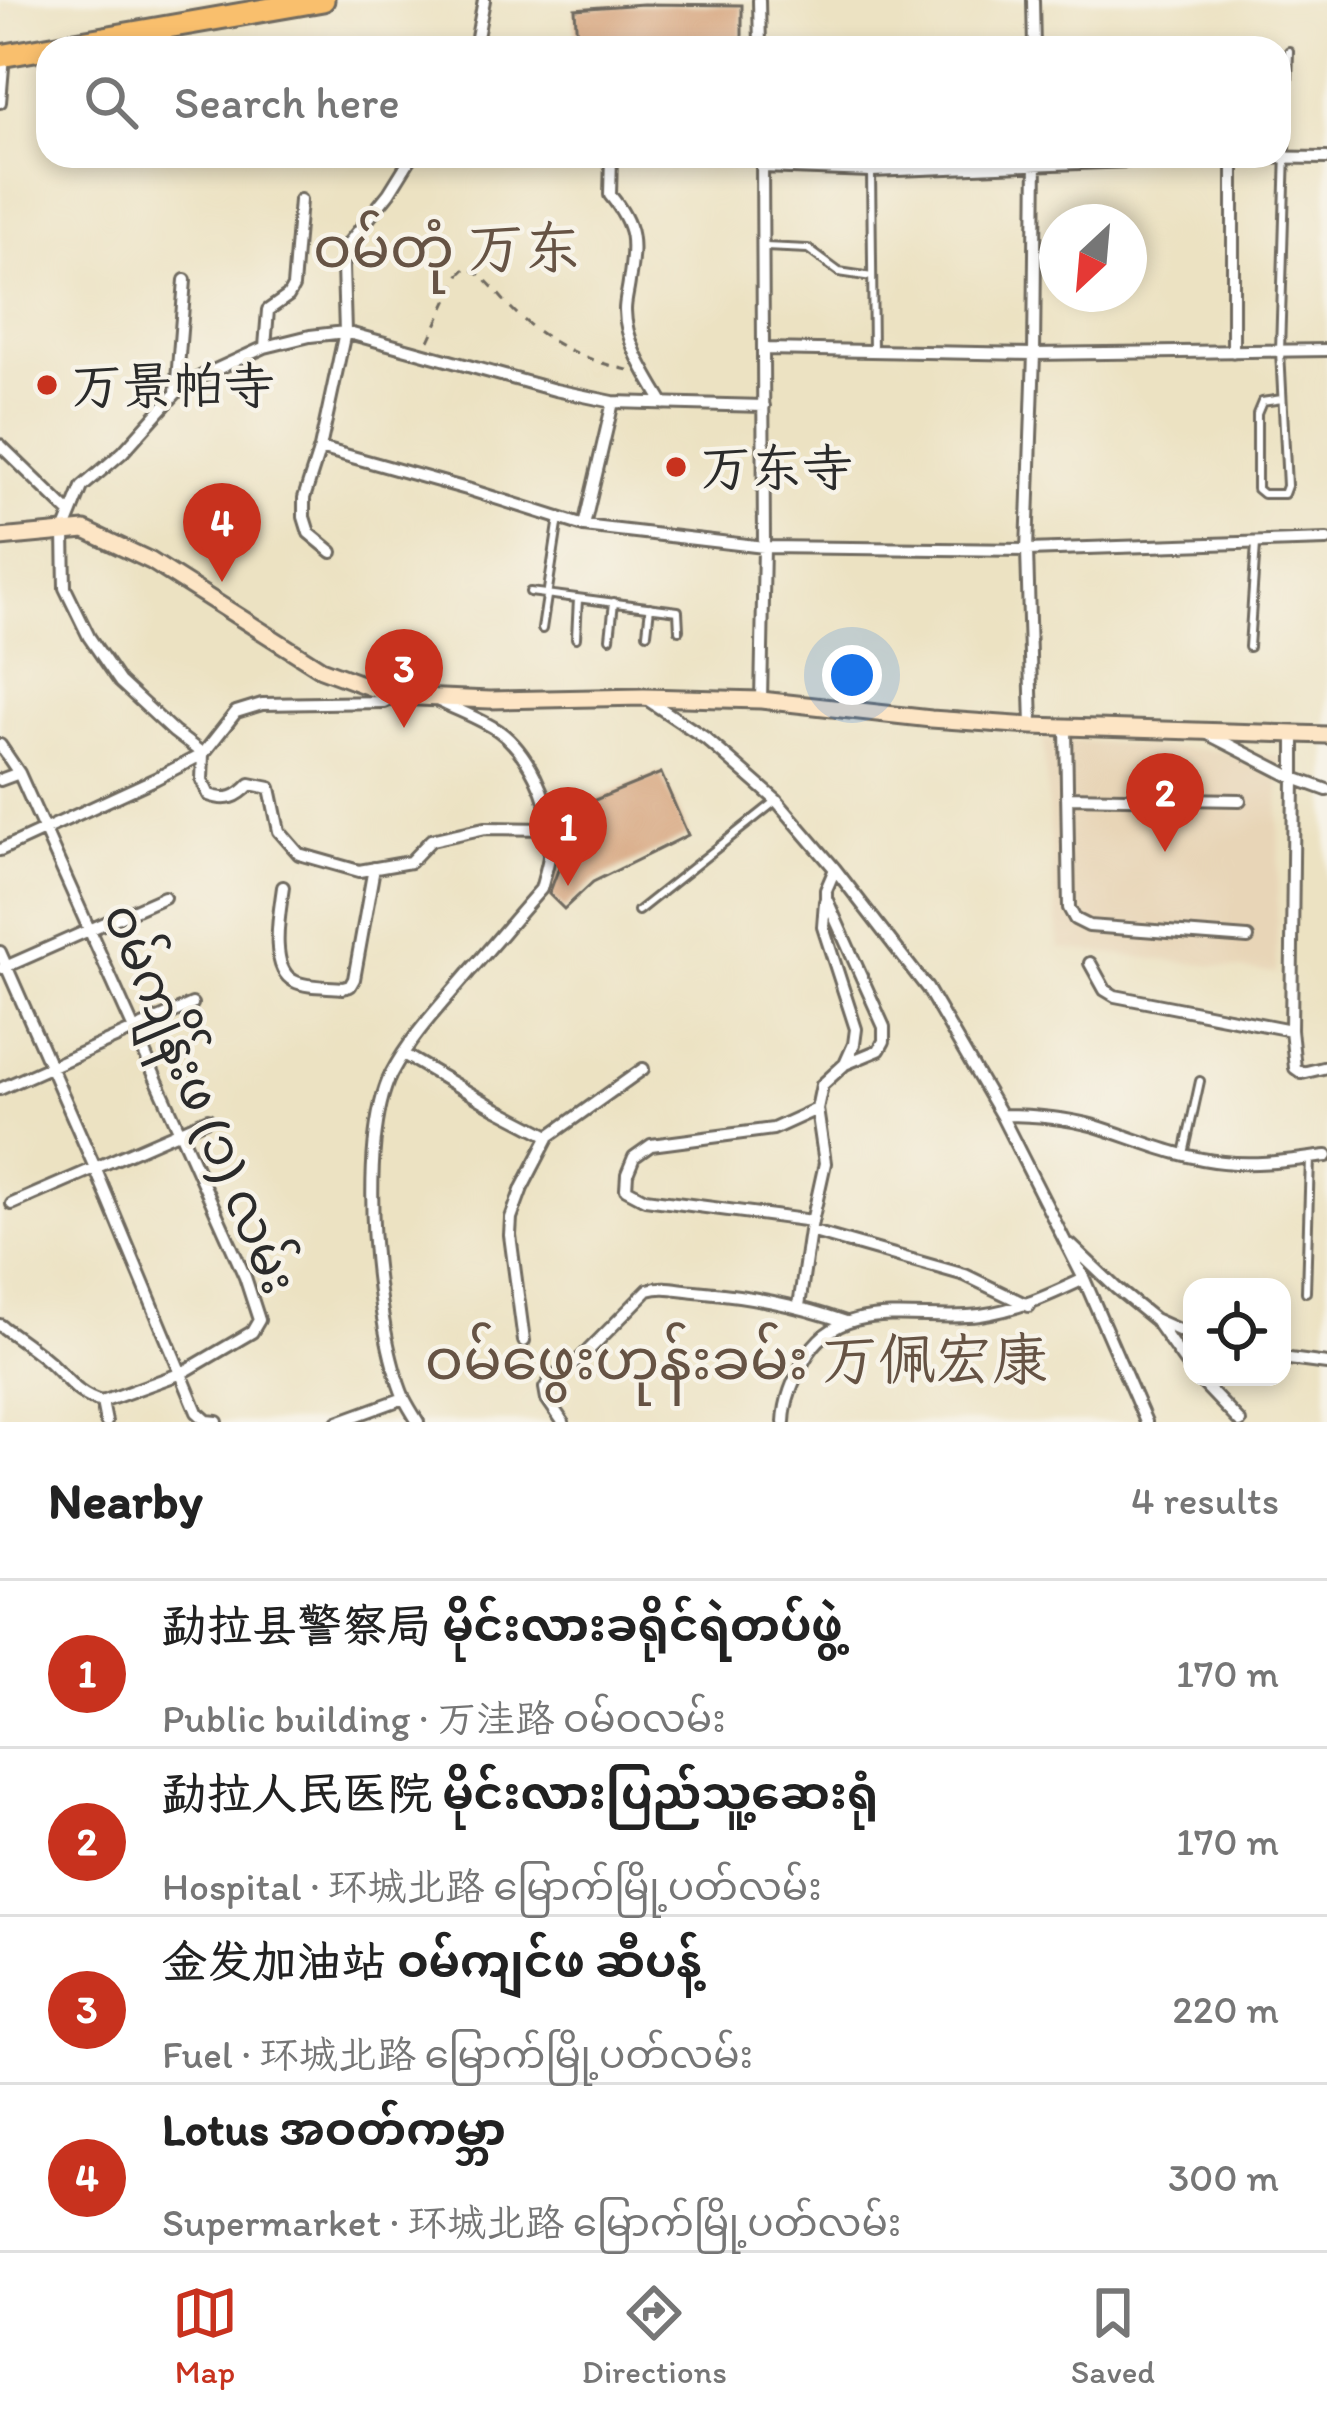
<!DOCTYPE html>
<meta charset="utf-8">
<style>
:root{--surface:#fff;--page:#f6f6f6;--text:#222;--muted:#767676;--line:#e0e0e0;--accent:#c8321e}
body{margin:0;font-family:Itim,"LXGW WenKai TC","Noto Sans Myanmar",sans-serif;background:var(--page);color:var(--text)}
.controls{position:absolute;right:36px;bottom:36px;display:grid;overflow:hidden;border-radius:24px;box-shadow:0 6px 18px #0003}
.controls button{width:108px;height:108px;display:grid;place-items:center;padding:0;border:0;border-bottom:3px solid var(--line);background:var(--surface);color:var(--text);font:60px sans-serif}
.compass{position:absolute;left:1039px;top:204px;width:108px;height:108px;border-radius:50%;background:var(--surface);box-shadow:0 6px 18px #0003;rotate:206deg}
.you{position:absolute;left:852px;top:675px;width:42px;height:42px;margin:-30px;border:9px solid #fff;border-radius:50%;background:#1a73e8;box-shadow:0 0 0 18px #1a73e833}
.badge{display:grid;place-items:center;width:78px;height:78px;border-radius:50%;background:var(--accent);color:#fff;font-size:39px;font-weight:700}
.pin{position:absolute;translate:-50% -99px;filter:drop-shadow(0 3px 6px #0008)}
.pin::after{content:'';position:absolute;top:63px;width:42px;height:36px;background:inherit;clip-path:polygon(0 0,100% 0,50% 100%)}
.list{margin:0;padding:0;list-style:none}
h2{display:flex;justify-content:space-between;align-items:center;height:156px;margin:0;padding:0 48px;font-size:51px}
h2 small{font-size:39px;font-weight:400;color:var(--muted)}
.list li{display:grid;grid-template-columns:78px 1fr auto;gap:36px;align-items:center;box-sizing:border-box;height:168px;padding:0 48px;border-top:3px solid var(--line)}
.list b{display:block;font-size:45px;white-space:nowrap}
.list p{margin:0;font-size:39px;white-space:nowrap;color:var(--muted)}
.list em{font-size:39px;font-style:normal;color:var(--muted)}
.icon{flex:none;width:66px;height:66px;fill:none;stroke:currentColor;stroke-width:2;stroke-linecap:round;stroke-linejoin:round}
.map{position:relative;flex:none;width:1327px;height:1422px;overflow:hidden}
.search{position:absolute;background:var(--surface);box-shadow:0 6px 18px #0003;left:36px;right:36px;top:36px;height:132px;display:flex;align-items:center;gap:30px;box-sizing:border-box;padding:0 42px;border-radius:36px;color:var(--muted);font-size:45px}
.sheet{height:828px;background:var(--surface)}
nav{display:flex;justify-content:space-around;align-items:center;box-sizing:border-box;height:168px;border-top:3px solid var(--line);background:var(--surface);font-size:33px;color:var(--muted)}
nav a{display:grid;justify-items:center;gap:6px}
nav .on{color:var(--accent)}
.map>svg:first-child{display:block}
</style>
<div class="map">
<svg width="1327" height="1422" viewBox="0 0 1327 1422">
<rect width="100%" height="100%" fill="#f7f3e8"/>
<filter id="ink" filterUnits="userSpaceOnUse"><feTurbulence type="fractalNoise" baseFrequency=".00833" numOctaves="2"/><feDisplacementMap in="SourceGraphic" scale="24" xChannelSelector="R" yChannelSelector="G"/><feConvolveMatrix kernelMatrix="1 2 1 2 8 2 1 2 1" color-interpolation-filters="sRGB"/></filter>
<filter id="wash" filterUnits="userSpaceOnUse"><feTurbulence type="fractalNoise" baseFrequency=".004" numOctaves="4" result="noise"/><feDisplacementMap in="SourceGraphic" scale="48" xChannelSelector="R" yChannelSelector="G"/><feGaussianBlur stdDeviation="2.7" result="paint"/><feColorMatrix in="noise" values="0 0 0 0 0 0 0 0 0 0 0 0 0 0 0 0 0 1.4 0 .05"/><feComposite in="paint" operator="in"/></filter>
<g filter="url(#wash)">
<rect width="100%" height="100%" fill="#ece2c2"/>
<path fill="#e8d5b7" d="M1043 738 1280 756 1276 973 1059 948Z"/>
<g id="blocks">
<path fill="#d39d73" d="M643 4 742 5V48H642V39L577 42 575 9Z
M661 773 688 835 593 882 564 909 549 894 561 862 558 815Z"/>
</g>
</g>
<g filter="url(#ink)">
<use href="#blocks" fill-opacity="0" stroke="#6f6b60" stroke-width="3"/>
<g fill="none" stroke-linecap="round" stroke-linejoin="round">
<defs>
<path id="lane" d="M1095 48V42
M871 171 873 351
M765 247 808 249 839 272 872 277
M1282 399 1262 402 1257 414V489L1263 494H1284L1287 486 1280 351 1289 51
M530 592 678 611 679 630
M542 629 559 518
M647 633 650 607
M576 638 578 599
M610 638 614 602
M1249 647 1256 544
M638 911 776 801
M1184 1154 1200 1081
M1306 1292 1310 1158"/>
<path id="street" d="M759 0 760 48
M1033 0 1034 48
M475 48 484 0
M0 102 4 55
M611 156 610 195C636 226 635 243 629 282 628 291 625 301 625 310 625 343 648 377 664 404
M1233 157V352
M763 167 871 171 1233 157 1327 158
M265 347 268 310 288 296 293 287 300 200
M764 349 1034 354 1327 350
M176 393 185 280
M0 445 71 514
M320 448 467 489 584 526 764 547 1027 550 1327 540
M584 526 613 402
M332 552 309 533 304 517V498L320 448 345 332 555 390 613 402 764 406
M394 696 384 702 262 704 236 712 203 754 174 732 120 682 89 637 65 588 64 532 82 487 123 452 176 393 202 376 265 347 310 336 345 332 343 267 348 244 389 193 412 156
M648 700 705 738 776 800 835 869 927 988 1001 1115 1084 1279 1146 1422
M761 700 764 547 762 156
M1032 726 1027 550 1034 354 1036 156
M1066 727 1069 908 1075 919 1089 926 1248 938
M1206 733 1294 778 1291 1030 1295 1068 1302 1073 1327 1067
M1294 734V778L1327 790
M0 745 19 773 245 1277 259 1320 252 1332 182 1373 102 1402
M0 780 19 773
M1067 797 1240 800
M0 850 155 779 203 754 202 780 209 795C227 802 238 797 250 784L270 788 279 831 299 854 359 871 410 862 431 840 485 828 551 829
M835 869 826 890V898L884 1027V1041L879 1050 845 1064 822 1085 817 1109 825 1163 810 1231 965 1275 1029 1306
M283 887C280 911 268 968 294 981 307 988 328 986 343 988L350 986 354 979 374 868
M825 901 823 927 856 1029 854 1044 845 1064
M0 952 96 1170 197 1412 207 1421 217 1422
M1090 963 1105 990 1115 996 1291 1030
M3 968 164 897
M403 1054 497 1109 549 1136
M0 1089 192 1004
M1001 1115C1032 1115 1065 1118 1095 1126 1137 1139 1179 1158 1223 1162 1258 1166 1293 1160 1327 1156
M12 1204 208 1119
M812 1221 645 1199 626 1189 627 1174 634 1157 651 1145 773 1129 817 1109
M1071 1245 1116 1288 1154 1319 1192 1336
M799 1306 810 1231
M1156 1321 1192 1372
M0 1325C16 1337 33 1348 48 1361 66 1377 77 1396 102 1402
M524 1341 510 1235 511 1218 522 1188 549 1136 643 1069
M1282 1358 1327 1364
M1197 1377 1240 1422
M102 1402 106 1422
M338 1422 404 1398
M418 1422C413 1414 408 1406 404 1398 374 1327 357 1143 391 1074 410 1037 442 1004 469 972 493 945 516 917 541 889 546 871 552 851 551 832 549 798 528 752 499 731 481 719 459 711 439 701
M563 1422 547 1399 545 1388 552 1378 579 1360 648 1290C665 1285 678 1290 695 1291 750 1296 794 1304 846 1322
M784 1422C785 1399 793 1381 804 1361 838 1294 920 1323 980 1315 1020 1309 1048 1296 1084 1279"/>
<path id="secondary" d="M0 538 85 530 151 561 321 669 394 696 490 700 644 697 761 700 931 719 1032 726 1327 735"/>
<path id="highway" d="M0 56 323 0"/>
</defs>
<use href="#lane" stroke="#6f6b60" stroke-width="12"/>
<use href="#street" stroke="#6f6b60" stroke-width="16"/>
<use href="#secondary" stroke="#6f6b60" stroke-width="21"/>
<use href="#highway" stroke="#6f6b60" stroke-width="27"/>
<path stroke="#6f6b60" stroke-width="3" stroke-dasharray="9 9" stroke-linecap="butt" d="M429 341 459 275 467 267C486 275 499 297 515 312 548 344 587 361 632 371"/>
<use href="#lane" stroke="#fff" stroke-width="6"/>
<use href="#street" stroke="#fff" stroke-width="10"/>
<use href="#secondary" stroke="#fde5c5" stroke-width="15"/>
<use href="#highway" stroke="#f9bf6d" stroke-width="21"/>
</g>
</g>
<g fill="#c8321e" stroke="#f7f3e8" stroke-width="4.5">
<circle cx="47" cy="385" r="12"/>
<circle cx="676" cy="467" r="12"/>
</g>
<g text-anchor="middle" stroke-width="9" stroke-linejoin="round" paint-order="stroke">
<g font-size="51" fill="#2b2b2b" stroke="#f7f3e8" text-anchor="start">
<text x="71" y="403">万景帕寺</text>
<text x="700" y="485">万东寺</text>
</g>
<g font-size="51" fill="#2b2b2b" stroke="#f7f3e8">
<text transform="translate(201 1098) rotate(67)" y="18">ဝမ်ကျိန်းဖ (၁) လမ်း</text>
</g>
<g font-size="57" fill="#665344" stroke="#f7f3e8">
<text x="447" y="267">ဝမ်တုံ 万东</text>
<text x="737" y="1379">ဝမ်ဖွေးဟုန်းခမ်း 万佩宏康</text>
</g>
</g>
</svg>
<div class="controls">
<button><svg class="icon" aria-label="locate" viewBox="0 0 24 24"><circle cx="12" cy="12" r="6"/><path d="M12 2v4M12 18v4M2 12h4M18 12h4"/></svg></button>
</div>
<svg class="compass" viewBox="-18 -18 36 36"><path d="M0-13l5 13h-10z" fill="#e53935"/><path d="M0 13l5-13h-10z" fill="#767676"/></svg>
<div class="you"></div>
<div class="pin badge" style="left:568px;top:886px">1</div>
<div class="pin badge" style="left:1165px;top:852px">2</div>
<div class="pin badge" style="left:404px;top:728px">3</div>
<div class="pin badge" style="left:222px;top:582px">4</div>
<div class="search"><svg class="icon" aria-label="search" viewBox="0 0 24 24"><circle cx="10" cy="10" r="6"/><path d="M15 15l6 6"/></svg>Search here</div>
</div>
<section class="sheet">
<h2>Nearby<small>4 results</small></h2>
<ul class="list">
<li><span class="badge">1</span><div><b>勐拉县警察局 မိုင်းလားခရိုင်ရဲတပ်ဖွဲ့</b><p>Public building · 万洼路 ဝမ်ဝလမ်း</p></div><em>170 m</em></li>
<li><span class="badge">2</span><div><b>勐拉人民医院 မိုင်းလားပြည်သူ့ဆေးရုံ</b><p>Hospital · 环城北路 မြောက်မြို့ပတ်လမ်း</p></div><em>170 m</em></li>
<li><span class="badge">3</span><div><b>金发加油站 ဝမ်ကျင်ဖ ဆီပန့်</b><p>Fuel · 环城北路 မြောက်မြို့ပတ်လမ်း</p></div><em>220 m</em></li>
<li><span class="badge">4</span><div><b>Lotus အဝတ်ကမ္ဘာ</b><p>Supermarket · 环城北路 မြောက်မြို့ပတ်လမ်း</p></div><em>300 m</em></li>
</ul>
</section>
<nav>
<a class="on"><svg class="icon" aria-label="map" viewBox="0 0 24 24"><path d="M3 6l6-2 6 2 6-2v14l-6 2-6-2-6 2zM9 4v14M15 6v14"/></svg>Map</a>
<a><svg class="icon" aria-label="directions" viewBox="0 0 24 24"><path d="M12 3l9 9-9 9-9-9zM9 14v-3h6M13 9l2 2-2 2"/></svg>Directions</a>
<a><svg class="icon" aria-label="saved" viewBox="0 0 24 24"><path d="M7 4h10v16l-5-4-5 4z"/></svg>Saved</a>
</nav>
